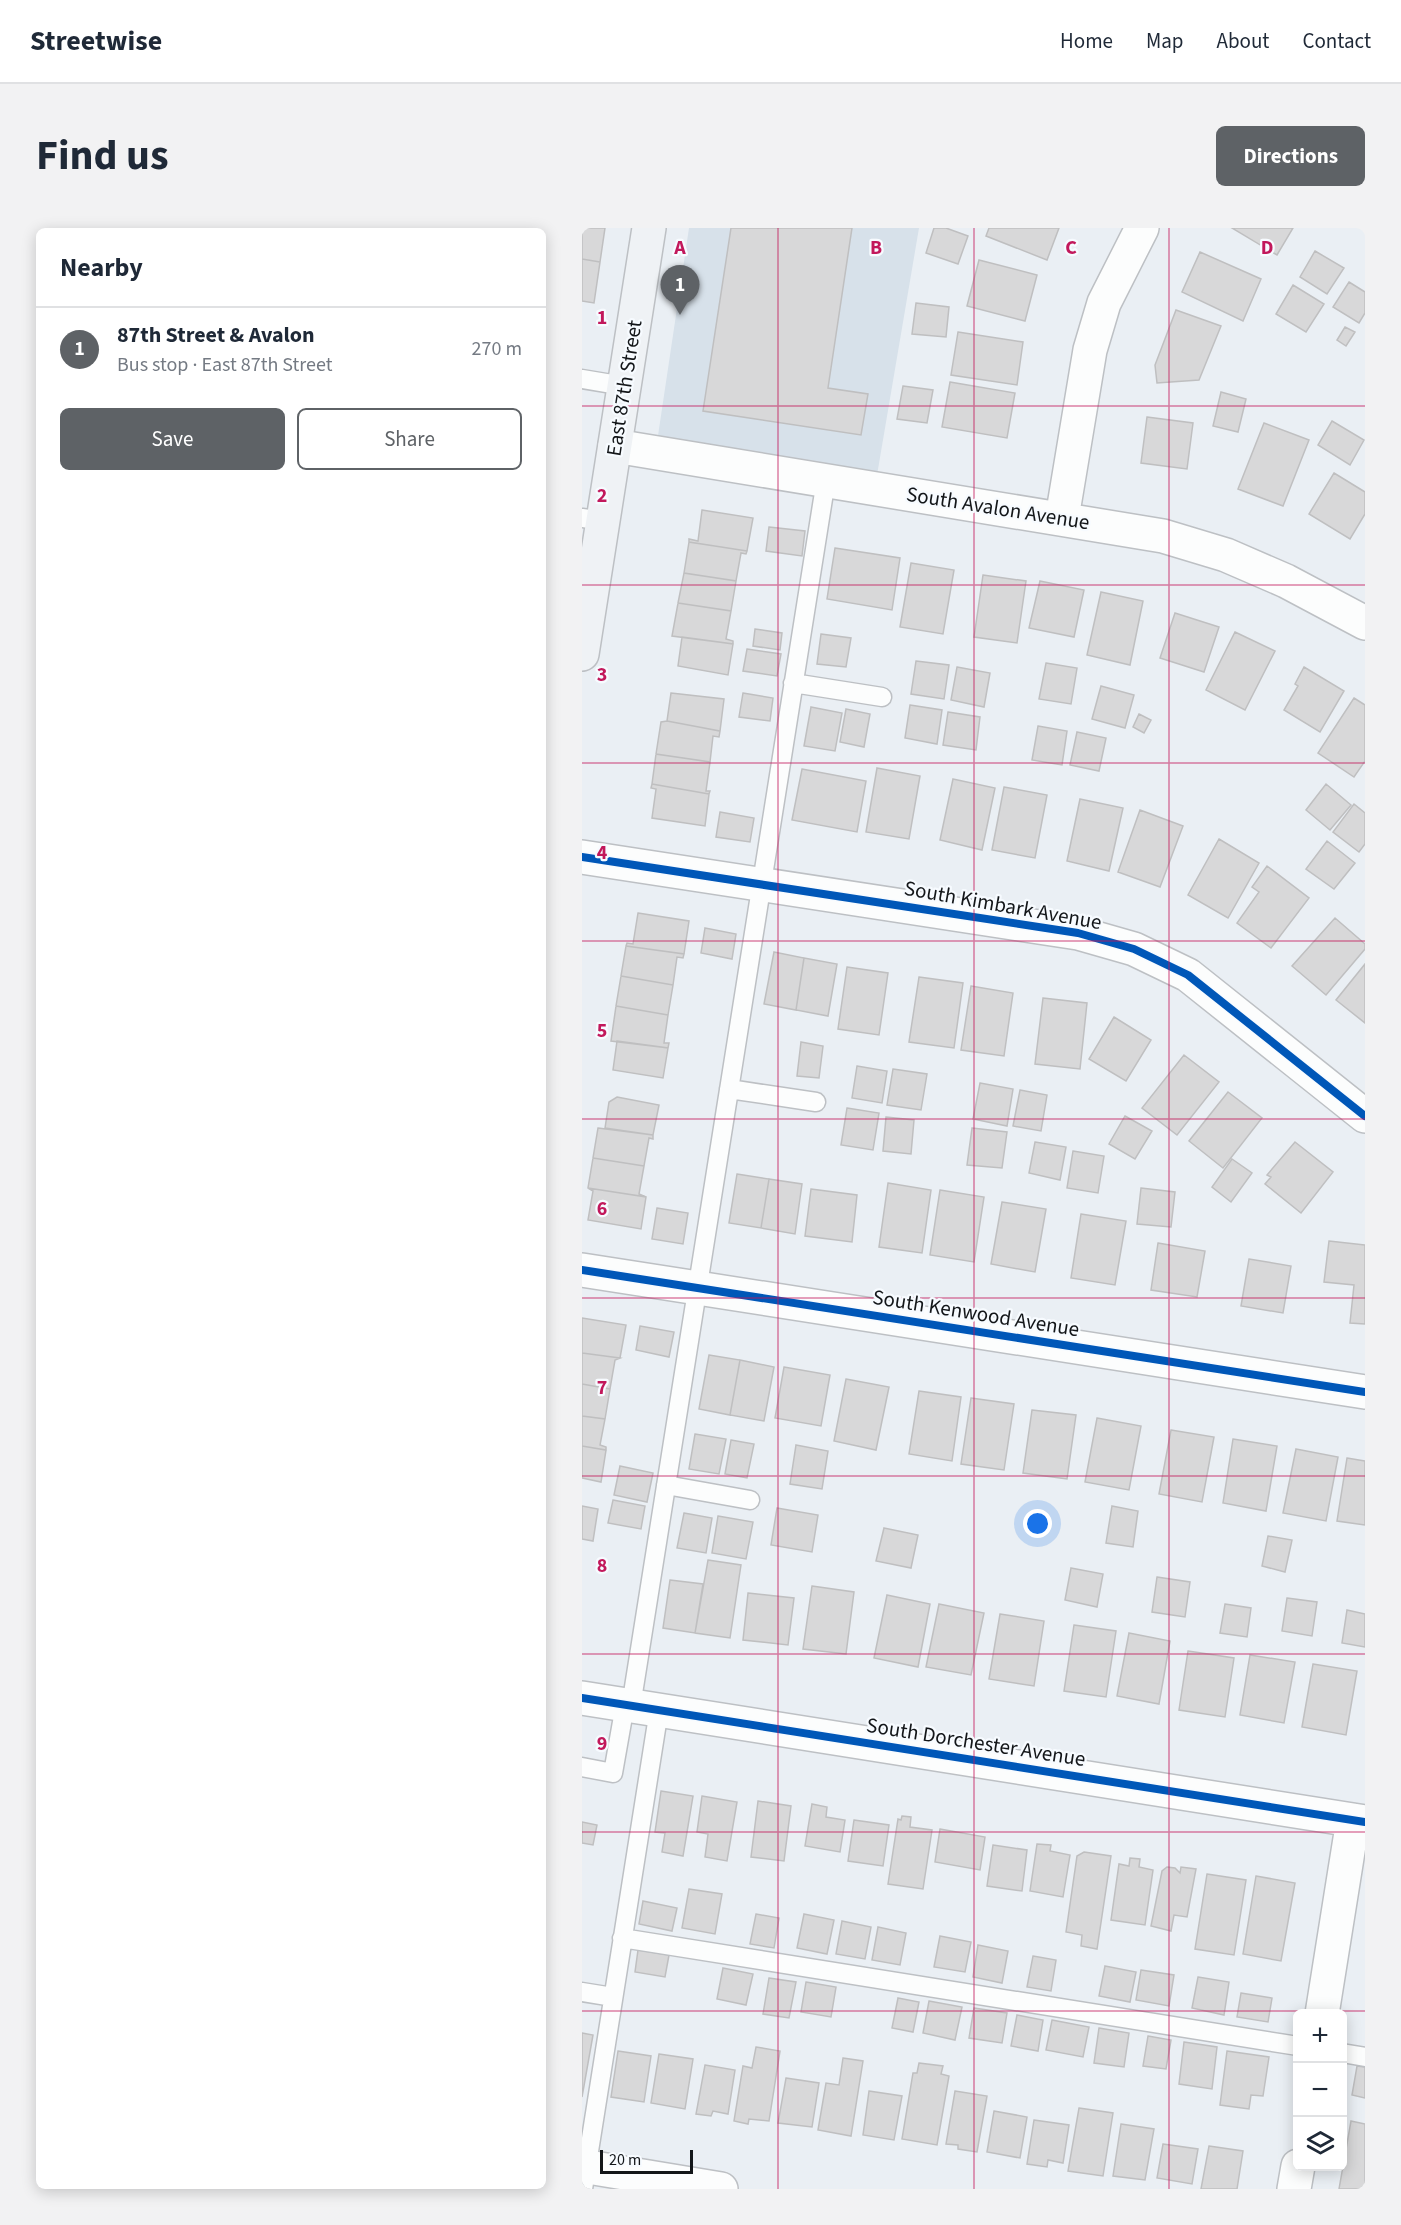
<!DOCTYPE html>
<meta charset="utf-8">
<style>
:root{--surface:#fff;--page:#f2f2f3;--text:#1f2937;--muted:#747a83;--line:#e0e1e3;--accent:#5e6266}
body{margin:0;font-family:"Source Sans 3",sans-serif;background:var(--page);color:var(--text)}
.controls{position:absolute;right:18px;bottom:18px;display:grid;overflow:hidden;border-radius:9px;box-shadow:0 3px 15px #0003}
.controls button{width:54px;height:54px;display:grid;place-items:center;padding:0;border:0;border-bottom:2px solid var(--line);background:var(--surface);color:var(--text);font:30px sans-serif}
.scale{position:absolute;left:18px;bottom:15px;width:93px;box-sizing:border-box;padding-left:6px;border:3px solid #131619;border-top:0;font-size:16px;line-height:21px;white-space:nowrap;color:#131619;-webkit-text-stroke:4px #f7fbff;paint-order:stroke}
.you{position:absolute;left:456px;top:1296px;width:21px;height:21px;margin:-15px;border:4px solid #fff;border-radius:50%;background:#1a73e8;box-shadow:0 0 0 9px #1a73e833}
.badge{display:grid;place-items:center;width:39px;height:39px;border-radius:50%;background:var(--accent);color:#fff;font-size:20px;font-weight:700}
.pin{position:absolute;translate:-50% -50px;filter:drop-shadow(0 2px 3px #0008)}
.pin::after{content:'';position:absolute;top:32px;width:21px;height:18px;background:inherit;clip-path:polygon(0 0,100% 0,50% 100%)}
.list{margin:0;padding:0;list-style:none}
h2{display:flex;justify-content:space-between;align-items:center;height:78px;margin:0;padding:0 24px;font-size:26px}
h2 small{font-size:20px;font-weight:400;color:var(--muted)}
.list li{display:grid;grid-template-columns:39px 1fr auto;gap:18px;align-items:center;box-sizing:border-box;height:84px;padding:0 24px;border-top:2px solid var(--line)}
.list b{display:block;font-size:22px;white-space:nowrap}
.list p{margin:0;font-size:20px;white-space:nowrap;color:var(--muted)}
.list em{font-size:20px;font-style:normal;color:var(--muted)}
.actions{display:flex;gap:12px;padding:18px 24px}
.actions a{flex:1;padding:14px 0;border:2px solid var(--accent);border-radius:9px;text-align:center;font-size:21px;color:var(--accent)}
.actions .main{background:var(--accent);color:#fff}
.icon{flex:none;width:33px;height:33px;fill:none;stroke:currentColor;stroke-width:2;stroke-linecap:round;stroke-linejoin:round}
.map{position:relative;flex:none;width:783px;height:1961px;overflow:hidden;border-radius:9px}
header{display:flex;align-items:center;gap:36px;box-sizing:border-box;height:84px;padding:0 30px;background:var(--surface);border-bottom:2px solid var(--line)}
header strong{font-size:28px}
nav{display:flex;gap:33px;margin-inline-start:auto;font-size:21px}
.intro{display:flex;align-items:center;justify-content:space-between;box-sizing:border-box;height:144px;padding:0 36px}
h1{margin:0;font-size:42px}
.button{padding:15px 27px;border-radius:9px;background:var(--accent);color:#fff;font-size:21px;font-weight:700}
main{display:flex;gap:36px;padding:0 36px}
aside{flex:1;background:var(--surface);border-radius:9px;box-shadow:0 3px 15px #0003}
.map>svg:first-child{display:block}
</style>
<header>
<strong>Streetwise</strong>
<nav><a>Home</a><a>Map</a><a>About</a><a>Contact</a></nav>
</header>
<div class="intro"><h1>Find us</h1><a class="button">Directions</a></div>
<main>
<aside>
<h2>Nearby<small></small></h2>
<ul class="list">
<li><span class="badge">1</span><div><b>87th Street &amp; Avalon</b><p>Bus stop · East 87th Street</p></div><em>270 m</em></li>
</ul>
<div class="actions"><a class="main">Save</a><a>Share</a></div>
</aside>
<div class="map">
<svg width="783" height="1961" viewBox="0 0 783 1961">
<rect width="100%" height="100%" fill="#eaeff4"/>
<path fill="#d7e1ea" d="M107 0H337L294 253 74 221Z"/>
<path fill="#d8d8d9" stroke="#bfbfc0" stroke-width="1.5" d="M0 0H23L18 34 0 31Z
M149 0H270L246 160 286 166 279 207 121 183Z
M352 0H364L386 8 376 36 344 25Z
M407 0H477L465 32 404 8Z
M650 0H711L695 27Z
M733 23 762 40 745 66 718 49Z
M618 24 679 51 661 93 600 64Z
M0 31 18 34 12 75 0 73Z
M397 32 455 47 443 93 385 78Z
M767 54 783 64V85L777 95 751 79Z
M711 57 742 76 724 104 694 86Z
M334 75 367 79 364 109 330 106Z
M594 82 639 98 617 152 575 155 573 137Z
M763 99 773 104 764 118 755 112Z
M376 104 441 114 435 157 369 147Z
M368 154 433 165 425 210 360 199Z
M321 158 351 162 345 195 315 191Z
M639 164 664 171 656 204 631 198Z
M565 189 611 195 605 241 559 235Z
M750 193 782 212 768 237 736 217Z
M682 195 727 212 701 278 656 261Z
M752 245 783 264V286L768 311 727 286Z
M120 282 171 290 165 323 107 314V311L116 313Z
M187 299 223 303 220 328 184 323Z
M107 314 165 323 164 326 159 325 154 353 102 345Z
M253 320 318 330 310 382 245 371Z
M329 335 372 342 361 406 318 399Z
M102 345 154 353 149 383 96 375Z
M401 347 444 353 435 415 392 409Z
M458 353 502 362 492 409 447 400Z
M519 364 561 373 548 437 505 427Z
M96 375 149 383 144 411 151 413V416L90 408Z
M593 385 637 399 622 444 578 430Z
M173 401 200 405 198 422 171 418Z
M653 404 693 423 663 482 624 462Z
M239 406 269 410 264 439 235 436Z
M100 409 151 416 146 447 96 438Z
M165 421 199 426 195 448 161 443Z
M334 433 367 437 362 471 329 466Z
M464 435 495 440 489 476 457 471Z
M375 439 408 445 402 479 369 472Z
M722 439 762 463 738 504 702 482 716 458 713 456Z
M519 458 552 467 543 500 510 491Z
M89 465 142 471 138 503 85 493Z
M161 465 191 470 188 493 157 489Z
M772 470 783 477V533L772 549 736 525Z
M328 477 360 482 355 516 323 510Z
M229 479 260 485 253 523 222 518Z
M264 481 288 486 282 519 258 514Z
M366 484 398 489 394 522 361 517Z
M557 486 569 492 562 505 551 499Z
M85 493 138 503 137 509 131 508 128 534 74 526 79 494Z
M456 498 485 503 480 537 450 532Z
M495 504 524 510 517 543 488 537Z
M74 526 128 534 124 563H128L127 566 70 556Z
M295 540 338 548 327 611 284 604Z
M220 541 284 553 275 604 210 592Z
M371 551 413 560 400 622 358 612Z
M70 556 127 566 123 598 70 590 74 561 69 560Z
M744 556 769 577 748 602 724 582Z
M422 559 465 567 453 630 410 622Z
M498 571 541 580 527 643 485 633Z
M772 576 783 585V616L777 624 751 604Z
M558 582 601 598 578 659 536 644Z
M138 584 172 590 168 614 134 609Z
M637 611 677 635 646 690 606 667Z
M745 613 773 635 752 661 724 641Z
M685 638 727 670 689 720 655 695 677 664 670 659Z
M56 685 107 693 102 726 44 718 45 715 51 716Z
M753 690 783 716V721L744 767 710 738Z
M123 700 154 706 150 731 119 725Z
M44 718 102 726 101 730 95 729 91 757 39 748Z
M192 724 222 730 214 782 182 776Z
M222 730 255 736 246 788 214 782Z
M783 736V795L754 772Z
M265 739 306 745 297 807 256 801Z
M39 748 91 757 86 787 34 778Z
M337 749 381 755 372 820 327 814Z
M389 758 431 765 422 828 379 822Z
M461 770 505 775 498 841 453 836Z
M34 778 86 787 82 815H87L86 820 29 813Z
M532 789 569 812 544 853 507 831Z
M35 813 86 820 81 850 31 842Z
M219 814 241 818 237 850 215 848Z
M602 827 637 854 595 907 560 880Z
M275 838 305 843 300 875 270 870Z
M311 841 345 846 339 882 305 877Z
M398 855 431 861 425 898 391 891Z
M438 862 465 867 459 903 431 898Z
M646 864 680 890 641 940 607 913Z
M35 869 77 877 71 907 23 900 27 874Z
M265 880 297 885 291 922 259 917Z
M543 888 570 903 553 931 527 916Z
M304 889 332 892 329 926 301 923Z
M16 900 71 907V911L67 910 62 938 11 930Z
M390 900 425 904 420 940 385 937Z
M453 914 484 919 478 952 447 945Z
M713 914 751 944 719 985 683 956 689 949 685 947Z
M491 923 522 928 516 965 485 960Z
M11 930 62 938 57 966 64 969 6 960Z
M650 931 670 945 649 974 630 959Z
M155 946 187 951 179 1000 147 995Z
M187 951 220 956 213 1006 179 1000Z
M306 955 349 962 340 1025 297 1019Z
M6 960 64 969 59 1001 6 992 11 963Z
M559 960 593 964 589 999 555 996Z
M229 961 275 967 270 1014 223 1008Z
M358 962 402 969 392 1034 348 1027Z
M420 974 464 981 453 1044 409 1036Z
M75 980 106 985 101 1016 70 1011Z
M499 986 544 993 533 1057 489 1050Z
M747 1013 783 1017V1096L768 1095 772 1057 742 1054Z
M576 1015 623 1023 615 1069 569 1062Z
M667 1031 709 1038 701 1085 659 1078Z
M0 1090 44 1097 38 1130 0 1125Z
M58 1098 92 1104 87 1129 54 1122Z
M0 1125 38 1130 33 1132 28 1161 0 1156Z
M127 1127 158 1132 148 1187 117 1181Z
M158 1132 192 1139 182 1193 148 1187Z
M202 1139 248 1147 239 1198 193 1190Z
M264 1151 307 1159 294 1222 252 1213Z
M0 1156 28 1161 23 1191 0 1188Z
M337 1163 379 1169 370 1233 327 1226Z
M389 1170 432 1176 422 1242 379 1236Z
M450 1182 494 1187 485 1251 441 1245Z
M0 1188 23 1191 18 1217 24 1219V1222L0 1218Z
M515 1190 559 1198 547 1262 503 1254Z
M589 1202 632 1209 620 1274 577 1266Z
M113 1206 144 1211 137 1246 107 1241Z
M651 1211 695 1218 684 1283 641 1275Z
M149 1212 172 1216 165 1250 143 1246Z
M214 1217 246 1223 240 1261 208 1256Z
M0 1218 24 1222 19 1254 0 1250Z
M714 1221 756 1229 744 1293 701 1285Z
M765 1230 783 1233V1297L755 1293Z
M38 1238 71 1245 65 1274 32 1267Z
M31 1272 63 1278 59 1301 26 1295Z
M0 1278 16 1281 11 1313 0 1311Z
M530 1278 556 1283 551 1319 524 1315Z
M195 1280 236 1287 230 1324 189 1317Z
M102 1285 130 1290 124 1325 95 1320Z
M136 1288 171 1294 164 1331 130 1325Z
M302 1300 336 1307 329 1340 294 1333Z
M686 1308 710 1312 703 1344 680 1338Z
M126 1332 159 1337 148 1410 113 1405Z
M489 1340 521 1346 515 1379 483 1372Z
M575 1349 608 1354 603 1389 570 1384Z
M88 1352 121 1356 113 1405 81 1400Z
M230 1358 272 1364 264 1426 221 1421Z
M166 1365 212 1370 206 1417 161 1412Z
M305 1367 348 1376 336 1439 292 1430Z
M705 1370 735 1374 730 1408 700 1403Z
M357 1376 402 1385 389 1447 344 1439Z
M643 1376 669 1380 665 1409 638 1405Z
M765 1382 783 1386V1419L760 1415Z
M418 1386 462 1393 452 1458 407 1451Z
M492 1397 534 1403 524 1469 482 1463Z
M547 1405 588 1413 577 1476 535 1468Z
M606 1423 652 1430 643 1489 597 1482Z
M668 1427 713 1434 702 1495 658 1487Z
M731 1436 775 1443 764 1507 720 1499Z
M79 1563 111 1568 101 1628 80 1624 83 1605 73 1604Z
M120 1568 155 1574 145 1633 123 1629 126 1606 115 1604Z
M176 1573 209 1578 202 1633 169 1629Z
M230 1576 245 1579 244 1589 263 1592 258 1624 223 1618Z
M320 1588 329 1589 328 1599 350 1602 341 1661 306 1656 316 1591 319 1592Z
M272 1592 307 1597 301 1638 266 1633Z
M0 1594 15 1597 11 1617 0 1615Z
M358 1601 403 1609 398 1642 353 1634Z
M455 1616 469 1617 468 1623 488 1627 481 1669 448 1663Z
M411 1617 445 1622 440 1663 405 1658Z
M502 1624 529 1628 515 1721 499 1718 500 1707 484 1704 495 1628Z
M548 1630 558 1631 557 1639 571 1642 563 1697 529 1692 537 1636 547 1638Z
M585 1639 593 1640 598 1645 599 1639 614 1641 605 1689 592 1687 589 1703 569 1698 580 1643Z
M625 1646 664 1652 652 1727 613 1721Z
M674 1648 713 1655 699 1733 661 1726Z
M107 1661 140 1666 133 1706 100 1700Z
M61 1673 95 1680 90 1703 57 1696Z
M174 1686 197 1690 192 1720 168 1716Z
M222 1686 252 1692 245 1726 215 1720Z
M260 1693 289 1699 283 1731 254 1726Z
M296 1699 324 1705 318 1737 290 1732Z
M358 1708 389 1714 383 1744 352 1739Z
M396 1717 426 1723 420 1755 391 1749Z
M56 1722 87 1727 83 1749 53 1744Z
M451 1728 474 1732 469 1763 445 1759Z
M523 1738 554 1744 548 1774 517 1768Z
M141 1740 171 1746 164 1777 135 1771Z
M559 1742 592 1747 587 1778 554 1772Z
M616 1749 647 1754 642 1787 610 1780Z
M187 1750 214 1754 207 1790 181 1786Z
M224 1754 254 1759 249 1789 219 1784Z
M659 1765 690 1770 686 1794 655 1789Z
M316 1770 337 1774 331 1804 310 1800Z
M347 1773 380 1779 373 1812 341 1805Z
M392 1780 425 1785 420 1815 387 1810Z
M435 1787 461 1792 456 1823 429 1818Z
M470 1792 507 1799 501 1829 464 1822Z
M517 1800 547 1805 542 1839 512 1835Z
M0 1805 11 1807 0 1869Z
M566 1808 589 1812 584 1841 561 1838Z
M602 1814 635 1819 630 1861 597 1856Z
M174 1819 198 1823 187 1893 167 1891 166 1896 152 1893 161 1838 170 1840Z
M36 1823 69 1828 62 1874 29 1869Z
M645 1823 687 1829 681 1868 669 1867 667 1881 638 1877Z
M77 1826 111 1831 103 1881 69 1875Z
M261 1830 281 1833 269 1908 236 1902 244 1855 257 1857Z
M337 1835 361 1838 359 1846 367 1848 355 1917 320 1911 331 1845H335Z
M123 1837 153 1842 146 1886 131 1883 129 1888 114 1886Z
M775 1838 783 1839V1870L770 1867Z
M204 1850 237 1855 230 1899 196 1895Z
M287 1863 320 1868 312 1912 281 1907Z
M373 1863 405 1868 395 1924 376 1921V1917L364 1916Z
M497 1880 531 1885 521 1948 486 1943Z
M412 1883 445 1889 438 1930 405 1924Z
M452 1892 487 1897 481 1935 466 1932 465 1939 445 1936Z
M769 1893 783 1896V1961H757Z
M539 1896 572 1901 563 1952 531 1948Z
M581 1916 616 1921 610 1956 575 1950Z
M627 1918 661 1923 655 1961H619Z"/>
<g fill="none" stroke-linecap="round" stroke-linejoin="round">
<defs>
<path id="lane" d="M0 151 42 158
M0 290 21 293
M211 455 300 469
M147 861 234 874
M84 1257 168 1272
M49 1478 244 252
M0 1539 31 1545 43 1477
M40 1710 716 1818
M0 1764 31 1769
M760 1825 783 1829
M1 1961 77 1482"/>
<path id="street" d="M33 218 581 308 644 327 704 353 783 395
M480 290 508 122 522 75 560 0
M0 629 496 705 552 721 606 747 783 888
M0 1042 783 1164
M0 1470 783 1594
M740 1786 771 1592
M0 1938 139 1961
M712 1961 716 1938"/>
<path id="secondary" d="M0 426 67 0"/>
</defs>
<use href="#lane" stroke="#bdc0c4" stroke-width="21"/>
<use href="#street" stroke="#bdc0c4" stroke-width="36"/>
<use href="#secondary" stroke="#bdc0c4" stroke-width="36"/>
<use href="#lane" stroke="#fcfdfd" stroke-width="18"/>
<use href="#street" stroke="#fcfdfd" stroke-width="33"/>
<use href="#secondary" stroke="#eff2f5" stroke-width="33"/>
<defs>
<path id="cycleway" d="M0 629 496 705 552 721 606 747 783 888
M0 1042 783 1164
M0 1470 783 1594"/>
</defs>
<use href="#cycleway" stroke="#f7fbff" stroke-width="11"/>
<use href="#cycleway" stroke="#0057b8" stroke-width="8"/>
</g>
<path fill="none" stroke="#c2185b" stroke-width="1.5" stroke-opacity="0.55" d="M196 0V1961M392 0V1961M587 0V1961M0 178H783M0 357H783M0 535H783M0 713H783M0 891H783M0 1070H783M0 1248H783M0 1426H783M0 1604H783M0 1783H783"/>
<g text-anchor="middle" stroke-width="4.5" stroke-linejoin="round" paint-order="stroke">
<g font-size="21" fill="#131619" stroke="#f7fbff">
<text transform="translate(42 160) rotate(-81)" y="7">East 87th Street</text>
<text transform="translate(416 280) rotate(9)" y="7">South Avalon Avenue</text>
<text transform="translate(421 677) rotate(10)" y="7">South Kimbark Avenue</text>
<text transform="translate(394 1085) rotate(9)" y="7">South Kenwood Avenue</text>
<text transform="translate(394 1514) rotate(9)" y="7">South Dorchester Avenue</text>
</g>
</g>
<g font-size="20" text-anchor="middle" font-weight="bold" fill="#c2185b" stroke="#f7fbff" stroke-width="4.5" stroke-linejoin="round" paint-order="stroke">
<text x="98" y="26">A</text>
<text x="294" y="26">B</text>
<text x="489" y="26">C</text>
<text x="685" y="26">D</text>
<text x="20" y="96">1</text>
<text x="20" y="274">2</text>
<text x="20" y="453">3</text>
<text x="20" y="631">4</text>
<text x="20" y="809">5</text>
<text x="20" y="987">6</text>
<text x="20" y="1166">7</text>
<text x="20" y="1344">8</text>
<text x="20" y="1522">9</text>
</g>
</svg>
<div class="controls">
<button>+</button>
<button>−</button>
<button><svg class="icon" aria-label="layers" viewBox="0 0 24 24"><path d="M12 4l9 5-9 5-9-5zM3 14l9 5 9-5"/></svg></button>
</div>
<div class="scale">20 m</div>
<div class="you"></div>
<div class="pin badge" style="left:98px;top:87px">1</div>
</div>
</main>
